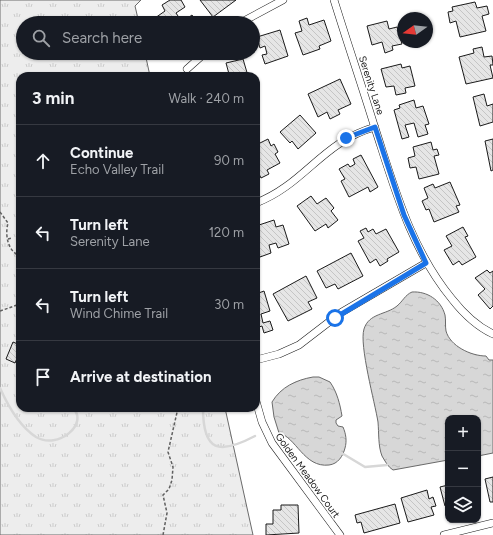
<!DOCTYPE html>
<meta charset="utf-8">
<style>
:root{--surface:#171b24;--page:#242831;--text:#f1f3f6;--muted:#9ea1a6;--line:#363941}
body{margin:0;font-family:Figtree,sans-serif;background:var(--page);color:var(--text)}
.controls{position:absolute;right:12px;bottom:12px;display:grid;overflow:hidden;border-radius:8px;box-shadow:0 1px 3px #0004}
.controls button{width:36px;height:36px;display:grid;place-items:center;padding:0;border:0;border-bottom:1px solid var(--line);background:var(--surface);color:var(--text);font:20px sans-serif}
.compass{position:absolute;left:397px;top:12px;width:36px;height:36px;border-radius:50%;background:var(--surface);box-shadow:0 1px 3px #0004;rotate:255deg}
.stop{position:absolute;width:12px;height:12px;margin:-9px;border:3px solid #1a73e8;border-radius:50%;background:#fff}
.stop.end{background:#1a73e8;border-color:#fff;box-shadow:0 1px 4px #0008}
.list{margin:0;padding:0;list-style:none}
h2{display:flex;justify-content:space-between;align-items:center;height:52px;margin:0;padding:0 16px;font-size:17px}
h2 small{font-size:13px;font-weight:400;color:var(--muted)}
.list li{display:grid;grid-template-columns:26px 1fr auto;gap:12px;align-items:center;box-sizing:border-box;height:72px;padding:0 16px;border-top:1px solid var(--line)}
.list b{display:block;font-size:15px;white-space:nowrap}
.list p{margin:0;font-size:13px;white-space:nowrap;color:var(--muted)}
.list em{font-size:13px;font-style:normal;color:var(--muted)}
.icon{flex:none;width:22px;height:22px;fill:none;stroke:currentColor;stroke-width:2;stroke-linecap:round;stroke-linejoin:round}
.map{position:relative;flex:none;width:493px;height:535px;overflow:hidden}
.search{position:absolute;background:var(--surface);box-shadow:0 1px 3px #0004;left:16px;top:16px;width:244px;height:44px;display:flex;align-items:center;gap:10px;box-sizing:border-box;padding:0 14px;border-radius:22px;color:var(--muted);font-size:15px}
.panel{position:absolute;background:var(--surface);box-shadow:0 1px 3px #0004;left:16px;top:72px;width:244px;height:340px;border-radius:12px}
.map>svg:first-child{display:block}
</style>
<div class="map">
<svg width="493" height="535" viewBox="0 0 493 535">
<defs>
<pattern id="park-tufts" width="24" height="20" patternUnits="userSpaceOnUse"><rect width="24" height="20" fill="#ededed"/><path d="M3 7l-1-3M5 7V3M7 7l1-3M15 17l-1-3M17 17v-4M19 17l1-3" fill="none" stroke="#cbcbcb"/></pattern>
<pattern id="water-ripples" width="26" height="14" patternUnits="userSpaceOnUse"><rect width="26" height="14" fill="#d7d7d7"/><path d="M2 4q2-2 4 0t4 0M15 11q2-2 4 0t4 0" fill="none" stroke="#b8b8b8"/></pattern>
<pattern id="building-back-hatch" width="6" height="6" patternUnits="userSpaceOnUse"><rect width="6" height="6" fill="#e6e6e6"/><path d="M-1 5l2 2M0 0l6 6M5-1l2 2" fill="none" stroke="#c5c5c5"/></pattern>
</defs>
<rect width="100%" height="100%" fill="#fff"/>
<path fill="url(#park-tufts)" stroke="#6a6a6a" d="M0 0H141L135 6 139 23H23V53H145L150 76H20V408H225L253 535H0Z"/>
<path fill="url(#water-ripples)" stroke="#6a6a6a" d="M412 292C427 291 441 300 445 315 446 320 445 326 446 331 450 346 471 356 486 356L489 360H493V453L478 456V418H448V460L393 470C388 467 385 461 382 456 378 446 379 433 378 422 375 403 359 345 364 329 369 313 386 315 397 306 403 301 405 295 412 292Z
M313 377H319L330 382C337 392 340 404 342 416L336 420V423L338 426 343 427C346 434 347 441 345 448 343 456 338 464 329 465 304 468 296 437 279 433L274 417 272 402C281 387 296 380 313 377Z"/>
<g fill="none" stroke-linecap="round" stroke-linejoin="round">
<path stroke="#d7d7d7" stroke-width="2.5" d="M0 388C8 406 19 426 36 437 58 450 89 424 73 408
M203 408C203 452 219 455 255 436
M340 452 365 467 387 465"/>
</g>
<path fill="url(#building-back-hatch)" stroke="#1a1a1a" d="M170 0H181L185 7 176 13 182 22 192 15 197 22 158 23 155 18 165 11 162 5Z
M200 0H236L213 17Z
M475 2 477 8 487 6 489 14 482 16 486 31 460 37 456 21 450 23 448 12 453 11 452 7Z
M307 18 309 25 324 20 331 41 319 46 320 49 303 55 295 33 302 31 299 21Z
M387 21 389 29 397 27 402 44 392 46 393 50 385 53 382 42 372 45 367 26Z
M280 30 288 56 265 64 262 55 267 54 265 46 260 48 257 37Z
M482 47 484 57 492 56 493 65H490L493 78 466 84 459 57 474 53 473 49Z
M243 59 248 76H223L229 74 226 63Z
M401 64 402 68 410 66 415 86 405 88 406 93 396 95 394 86 386 87 381 69Z
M340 79 351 104 338 110 340 114 330 119 327 112 318 117 308 94Z
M484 94 487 106 493 104V122L480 126 473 97Z
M414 100 416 108 423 106 429 124 425 125 428 134 418 137 414 123 405 125 409 137 402 139 394 110 400 108 399 105Z
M300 115 316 133 298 149 292 141 290 143 280 132Z
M268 139 271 146 274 144 278 152 275 154 280 163 267 170 269 174 261 178 258 172 256 173V145Z
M493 139V170L491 171 485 141Z
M431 142 433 150 437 149 439 155 434 156 439 174 419 179 416 167 410 168 408 158 415 156 413 147Z
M361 155 378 187 370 192 368 187 349 197 341 181 345 179 339 169 348 164 350 167 355 164 353 159Z
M450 182 460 205 456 206 459 212 434 222 429 209 426 210 422 201 428 198 424 188 433 184 435 188Z
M311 196 317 204 326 198 334 208 331 211 338 220 328 228 326 224 315 231 297 206Z
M274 220 276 227 283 225 289 244 278 248 276 243 269 245 271 253 260 257 256 245V226Z
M463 227 468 236 465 237 476 257 462 265 459 261 453 265 444 250 452 246 446 236Z
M366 228 368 232 373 229 376 234 386 229 399 252 387 259 388 261 380 266 376 259 370 263 358 241 364 238 360 231Z
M351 253 363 276 338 289 335 284 326 288 317 271Z
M487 270 490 273 493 271V306L490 309 478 295 485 289 475 278Z
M306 276 317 298 308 302 312 309 288 321 273 294Z
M264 291 270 311 261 314 263 323 270 321 273 330 264 333 262 326 256 328V294Z
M13 342 20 345V352L15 363 6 359Z
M493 477V502H490L485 479Z
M448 485V505L445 506 440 487Z
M427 490 429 499 433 497 436 506 431 507 434 515 408 522 401 498Z
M395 504 400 523 364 533 361 522 357 523 355 515Z
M281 505H298L299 533 266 535V524H273V510H281Z"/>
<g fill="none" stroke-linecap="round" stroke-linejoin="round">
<defs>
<path id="street" d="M334 0C347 42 361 83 374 125 394 186 410 248 452 299 463 313 476 326 493 334
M240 23 283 0
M187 69 205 53
M256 203C305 184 322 142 375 127
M256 360 279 354 299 345 342 312 426 263
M256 401 262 422 272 443 340 535
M444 535 493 523"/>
</defs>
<use href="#street" stroke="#1a1a1a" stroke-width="8"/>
<path stroke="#5f5f5f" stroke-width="1.5" stroke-dasharray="3 2" stroke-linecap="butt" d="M0 212 8 223C5 234 7 251 20 256
M8 239 12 238
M0 311 20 304
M163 535 167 513 163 495 169 489 172 480 173 467 168 452 178 408"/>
<use href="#street" stroke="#fff" stroke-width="7"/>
</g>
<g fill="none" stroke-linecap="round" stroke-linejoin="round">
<path stroke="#1a73e8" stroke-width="5" d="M335 318 426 263 404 215 375 127 346 138"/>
</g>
<g text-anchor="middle" stroke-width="3" stroke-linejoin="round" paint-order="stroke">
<g font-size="10" fill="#1a1a1a" stroke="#fff">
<text transform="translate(372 85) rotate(72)" y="4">Serenity Lane</text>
<text transform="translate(308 475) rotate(54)" y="4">Golden Meadow Court</text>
</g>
</g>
</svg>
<div class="controls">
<button>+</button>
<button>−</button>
<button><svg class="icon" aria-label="layers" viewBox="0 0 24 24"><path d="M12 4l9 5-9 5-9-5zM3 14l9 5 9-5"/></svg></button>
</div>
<svg class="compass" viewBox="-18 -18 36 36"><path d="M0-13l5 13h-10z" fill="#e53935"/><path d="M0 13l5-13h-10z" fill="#9ea1a6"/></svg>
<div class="stop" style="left:335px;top:318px"></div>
<div class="stop end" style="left:346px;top:138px"></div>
<div class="search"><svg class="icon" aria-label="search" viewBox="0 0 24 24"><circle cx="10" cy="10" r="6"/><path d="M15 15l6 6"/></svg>Search here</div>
<section class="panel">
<h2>3 min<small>Walk · 240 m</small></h2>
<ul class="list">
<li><svg class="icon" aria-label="ahead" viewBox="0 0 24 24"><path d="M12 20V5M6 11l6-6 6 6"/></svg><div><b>Continue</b><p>Echo Valley Trail</p></div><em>90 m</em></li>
<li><svg class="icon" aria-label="left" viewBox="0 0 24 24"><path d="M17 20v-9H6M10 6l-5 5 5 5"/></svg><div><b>Turn left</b><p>Serenity Lane</p></div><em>120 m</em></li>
<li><svg class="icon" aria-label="left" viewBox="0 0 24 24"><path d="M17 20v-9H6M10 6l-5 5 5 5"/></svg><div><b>Turn left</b><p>Wind Chime Trail</p></div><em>30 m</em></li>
<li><svg class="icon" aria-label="arrive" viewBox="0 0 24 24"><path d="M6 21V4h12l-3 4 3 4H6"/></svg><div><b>Arrive at destination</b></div></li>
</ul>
</section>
</div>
